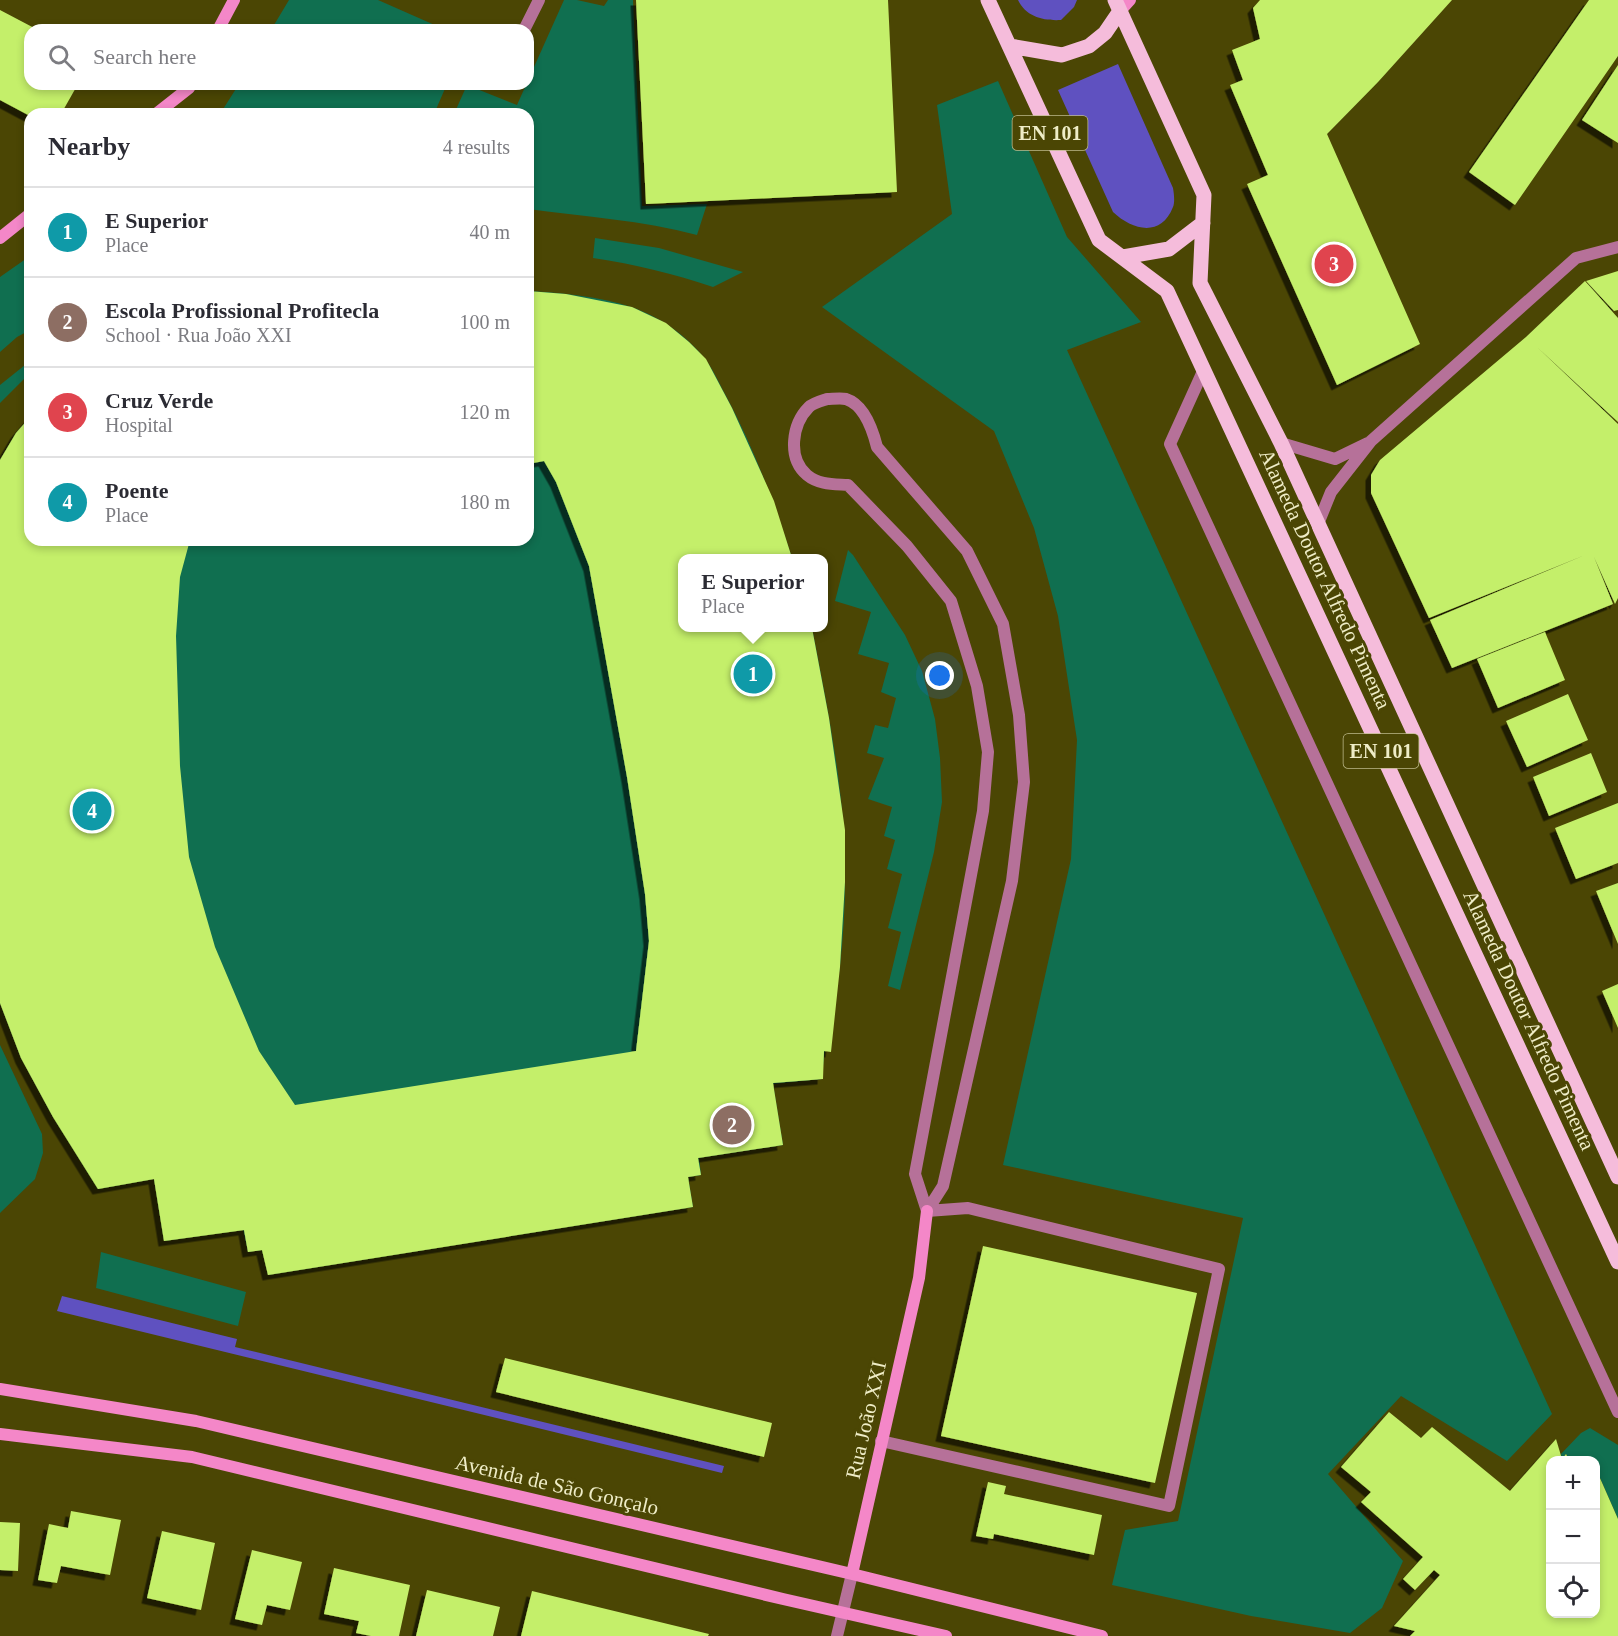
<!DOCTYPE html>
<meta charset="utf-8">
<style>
:root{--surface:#fff;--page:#f7f7f7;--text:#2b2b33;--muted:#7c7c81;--line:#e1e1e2;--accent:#67668d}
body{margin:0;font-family:"Times New Roman",serif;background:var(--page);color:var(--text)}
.controls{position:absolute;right:18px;bottom:18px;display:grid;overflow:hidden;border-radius:12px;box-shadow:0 3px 9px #0003}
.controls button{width:54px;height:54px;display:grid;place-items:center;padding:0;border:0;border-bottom:2px solid var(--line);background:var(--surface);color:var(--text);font:30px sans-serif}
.you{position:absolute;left:940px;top:676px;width:21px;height:21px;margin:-15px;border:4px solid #fff;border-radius:50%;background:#1a73e8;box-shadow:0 0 0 9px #1a73e833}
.badge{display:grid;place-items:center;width:39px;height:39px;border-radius:50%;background:var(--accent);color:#fff;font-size:20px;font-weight:700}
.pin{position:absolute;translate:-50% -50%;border:3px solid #fff;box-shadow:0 2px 6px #0006}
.popup{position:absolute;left:678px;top:554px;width:150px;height:78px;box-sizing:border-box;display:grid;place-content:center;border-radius:12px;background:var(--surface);filter:drop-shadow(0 2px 4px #0005);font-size:20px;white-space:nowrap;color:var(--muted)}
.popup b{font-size:22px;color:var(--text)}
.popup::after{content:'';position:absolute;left:50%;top:100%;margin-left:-12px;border:12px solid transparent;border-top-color:var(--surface)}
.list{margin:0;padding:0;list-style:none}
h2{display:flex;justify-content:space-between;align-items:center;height:78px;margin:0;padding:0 24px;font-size:26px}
h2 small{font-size:20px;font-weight:400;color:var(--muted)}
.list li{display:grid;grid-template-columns:39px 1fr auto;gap:18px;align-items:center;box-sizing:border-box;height:90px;padding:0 24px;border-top:2px solid var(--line)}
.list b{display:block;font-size:22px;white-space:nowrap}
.list p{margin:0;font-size:20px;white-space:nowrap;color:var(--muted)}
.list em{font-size:20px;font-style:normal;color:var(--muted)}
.icon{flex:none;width:33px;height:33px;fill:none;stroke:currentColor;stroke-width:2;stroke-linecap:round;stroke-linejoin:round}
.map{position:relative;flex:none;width:1618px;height:1636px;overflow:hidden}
.search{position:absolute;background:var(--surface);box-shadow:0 3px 9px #0003;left:24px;top:24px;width:510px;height:66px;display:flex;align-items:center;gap:15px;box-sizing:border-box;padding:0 21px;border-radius:18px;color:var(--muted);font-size:22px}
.panel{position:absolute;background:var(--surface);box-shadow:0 3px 9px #0003;left:24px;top:108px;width:510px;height:438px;border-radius:18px}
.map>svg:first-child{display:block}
</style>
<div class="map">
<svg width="1618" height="1636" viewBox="0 0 1618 1636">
<defs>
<filter id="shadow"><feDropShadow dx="-5.5" dy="5.5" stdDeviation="0" flood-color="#0009"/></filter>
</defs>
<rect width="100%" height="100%" fill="#4b4604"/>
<path fill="#106f50" d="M289 0H378L446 30H271Z
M564 0H577L604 6 608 0H633L642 206 707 204 697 235C642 220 585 217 528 209V114H454L467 85 517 105Z
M998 81 1067 237 1141 322 1067 350 1552 1414 1507 1461 1401 1396 1328 1474 1403 1561 1382 1608 1350 1633 1251 1616 1112 1585 1125 1530 1178 1521 1243 1218 1003 1165 1071 859 1077 740 1058 616 1034 528 994 431 822 307 952 214 937 105Z
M239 84H447L434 114H220Z
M595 238 659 248 743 272 713 287C674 274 635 264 593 258Z
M30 256V330L17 337 0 352V277Z
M528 291C562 293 599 296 631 307 659 316 687 336 705 359 713 369 719 383 725 394 753 446 774 502 792 558H682V628H812C828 711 846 795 845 880 845 908 843 938 840 966 835 1004 824 1040 822 1079L773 1084 783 1145 699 1158 701 1175 688 1177 693 1207 268 1275 262 1250 248 1252 243 1230 164 1241 154 1179 98 1189 53 1117 21 1058 0 1003V460L16 433 30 417V540H528Z
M30 361V373L0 403V385Z
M848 550 853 555 905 635 922 671 935 719 940 758 942 802 934 852 900 990 888 986 901 932 888 928 902 874 887 869 895 840 884 836 892 807 868 799 884 758 867 753 875 725 888 728 896 698 881 692 889 663 858 654 871 612 835 601Z
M0 1045 42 1134 43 1153 35 1179 0 1213Z
M101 1252 246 1292 238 1326 96 1288Z
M1590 1428 1618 1445V1519L1596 1469V1460H1569L1566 1454 1562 1459 1561 1454 1581 1433Z"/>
<path fill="#5f51c0" d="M1018 0H1077L1074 7 1061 20C1044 21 1026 17 1018 0Z
M1118 64 1173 188C1174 194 1175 202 1173 207 1161 238 1132 230 1113 212L1058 90Z
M62 1296 237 1339 235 1347 724 1466 722 1473 57 1311Z"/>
<path fill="#c4ef6b" filter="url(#shadow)" d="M636 0H888L897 192 646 204Z
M1260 0H1452L1378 82 1327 134 1420 344 1337 385 1247 184 1268 175 1230 85 1243 80 1232 50 1260 39 1253 8Z
M1589 0H1618V56L1515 205 1469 172Z
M0 10 38 30H30V84H78L61 114H30V116L0 100Z
M1618 65V143L1582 120Z
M1618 271V310L1614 311 1586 281Z
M1585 281 1618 318V422L1537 347 1618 424V598L1615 604 1594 557 1613 604 1452 668 1430 620 1585 555 1429 618 1371 493V475L1380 460 1526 337Z
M528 291 566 294 632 307 666 323 689 342 706 359 732 408 774 501 792 558H682V628H812L829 718 845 830V882L840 967 831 1052 824 1051 823 1079 773 1083 783 1145 698 1158 701 1175 688 1177 693 1207 268 1275 262 1250 248 1252 244 1230 164 1241 154 1179 98 1189 53 1117 21 1058 0 1003V460L16 433 30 417V540H190L180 577 176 636 180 766 189 857 215 947 259 1051 295 1105 636 1051 649 941 645 894 627 777 589 566 556 482 544 461 528 464Z
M1545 632 1565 680 1498 708 1477 659Z
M1568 694 1588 740 1527 767 1506 721Z
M1591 753 1607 792 1549 816 1533 777Z
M1618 803V863L1576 879 1555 828Z
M1618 883V944L1596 891Z
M1618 984V1028L1602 991Z
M983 1246 1197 1293 1155 1483 941 1436Z
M505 1358 772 1423 764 1457 496 1392Z
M1389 1412 1421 1438 1432 1427 1510 1491 1556 1439 1562 1459 1566 1454 1569 1460H1550L1551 1614H1596V1469L1618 1519V1636H1410L1415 1631 1394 1626 1440 1575 1434 1570 1415 1590 1403 1579 1423 1557 1361 1502 1371 1492 1341 1467Z
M988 1482 1006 1486 1004 1494 1102 1515 1094 1555 994 1534 993 1539 976 1536Z
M71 1511 121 1520 110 1575 61 1566 57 1583 38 1580 49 1524 68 1528Z
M0 1522 20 1523 18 1571 0 1570Z
M162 1531 215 1543 201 1610 147 1598Z
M252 1550 302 1562 290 1610 267 1605 262 1625 235 1619Z
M334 1568 410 1585 399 1636H371L356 1633 359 1621 324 1614Z
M427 1590 500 1607 493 1636H416Z
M532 1591 709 1634 708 1636H521Z"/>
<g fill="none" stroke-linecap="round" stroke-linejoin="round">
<path stroke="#b67199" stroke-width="12" d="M1204 369 1170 444 1618 1412
M827 399C832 399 841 398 846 399 865 405 873 431 877 447L967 551 1003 624 1019 715 1024 782 1012 881 943 1186 927 1211 915 1174 983 811 988 752 977 686 951 601 907 546 848 485C834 484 819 485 807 475 787 458 792 424 809 407 813 403 821 401 827 399Z
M881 1441 1169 1506 1219 1269 968 1208 927 1211"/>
<path stroke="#b67199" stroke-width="12" d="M524 30 539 0
M1281 443 1335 459 1368 443
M1318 524 1331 492 1371 441 1576 258 1618 247
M837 1636 852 1574"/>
<path stroke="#f487c8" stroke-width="12" d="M1120 11 1130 0
M218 30 234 0
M156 114 189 88 191 84
M0 238 30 214
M0 1389 196 1421 852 1574 1102 1636
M0 1434 192 1457 783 1599 946 1636
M852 1574 919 1278 927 1211"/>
<path stroke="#f5bcdb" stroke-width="15" d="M988 0 1099 240 1167 291 1618 1262
M1115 0 1204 195 1200 283 1281 443 1618 1177
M1010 46 1062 55 1089 46 1105 33 1120 11
M1123 257 1169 249 1203 223"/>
</g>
<g text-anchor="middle" stroke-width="6" stroke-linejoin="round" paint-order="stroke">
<g fill="#4b4604" stroke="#bebb8c" stroke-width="1.5">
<rect x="1012.5" y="116" width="75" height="34" rx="4.5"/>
<rect x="1343.5" y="734" width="75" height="34" rx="4.5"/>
</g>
<g font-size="20" font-weight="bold" fill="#efedc7">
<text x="1050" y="140">EN 101</text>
<text x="1381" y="758">EN 101</text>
</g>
<g font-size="21" fill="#efedc7" stroke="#4b4604">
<text transform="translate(1325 579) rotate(65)" y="7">Alameda Doutor Alfredo Pimenta</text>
<text transform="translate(1529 1020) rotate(65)" y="7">Alameda Doutor Alfredo Pimenta</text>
<text transform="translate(866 1420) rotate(-77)" y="7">Rua João XXI</text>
<text transform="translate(557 1485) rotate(13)" y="7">Avenida de São Gonçalo</text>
</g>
</g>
</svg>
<div class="controls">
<button>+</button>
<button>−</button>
<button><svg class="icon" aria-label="locate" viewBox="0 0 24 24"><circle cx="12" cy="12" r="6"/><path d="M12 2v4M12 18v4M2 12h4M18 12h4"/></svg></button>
</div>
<div class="you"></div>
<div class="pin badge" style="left:753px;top:674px;background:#0f9aa8">1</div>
<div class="popup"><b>E Superior</b>Place</div>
<div class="pin badge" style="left:732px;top:1125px;background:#8d6e63">2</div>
<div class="pin badge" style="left:1334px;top:264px;background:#e0444e">3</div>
<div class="pin badge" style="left:92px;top:811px;background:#0f9aa8">4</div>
<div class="search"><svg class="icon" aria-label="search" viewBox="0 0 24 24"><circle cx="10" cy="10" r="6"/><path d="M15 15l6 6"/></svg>Search here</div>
<section class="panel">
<h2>Nearby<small>4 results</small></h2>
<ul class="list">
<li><span class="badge" style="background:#0f9aa8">1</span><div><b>E Superior</b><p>Place</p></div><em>40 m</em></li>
<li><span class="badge" style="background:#8d6e63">2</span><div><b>Escola Profissional Profitecla</b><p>School · Rua João XXI</p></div><em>100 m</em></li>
<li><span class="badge" style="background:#e0444e">3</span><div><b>Cruz Verde</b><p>Hospital</p></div><em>120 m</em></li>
<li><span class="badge" style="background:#0f9aa8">4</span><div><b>Poente</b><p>Place</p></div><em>180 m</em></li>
</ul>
</section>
</div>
